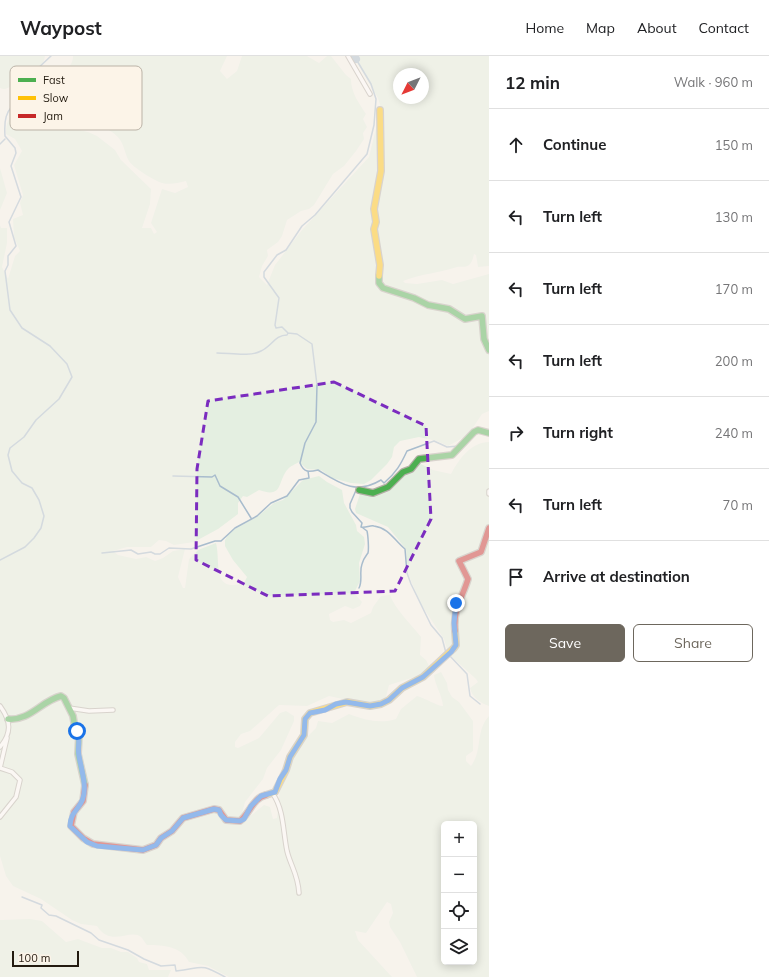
<!DOCTYPE html>
<meta charset="utf-8">
<style>
:root{--surface:#fff;--page:#f6f6f6;--text:#202124;--muted:#757577;--line:#e0e0e0;--accent:#6d675d}
body{margin:0;font-family:Mulish,sans-serif;background:var(--page);color:var(--text)}
.controls{position:absolute;right:12px;bottom:12px;display:grid;overflow:hidden;border-radius:6px;box-shadow:0 2px 10px #0003}
.controls button{width:36px;height:36px;display:grid;place-items:center;padding:0;border:0;border-bottom:1px solid var(--line);background:var(--surface);color:var(--text);font:20px sans-serif}
.compass{position:absolute;left:393px;top:12px;width:36px;height:36px;border-radius:50%;background:var(--surface);box-shadow:0 2px 10px #0003;rotate:228deg}
.scale{position:absolute;left:12px;bottom:10px;width:67px;box-sizing:border-box;padding-left:4px;border:2px solid #231b10;border-top:0;font-size:11px;line-height:14px;white-space:nowrap;color:#231b10;-webkit-text-stroke:3px #fcf4e8;paint-order:stroke}
.stop{position:absolute;width:12px;height:12px;margin:-9px;border:3px solid #1a73e8;border-radius:50%;background:#fff}
.stop.end{background:#1a73e8;border-color:#fff;box-shadow:0 1px 4px #0008}
.list{margin:0;padding:0;list-style:none}
h2{display:flex;justify-content:space-between;align-items:center;height:52px;margin:0;padding:0 16px;font-size:17px}
h2 small{font-size:13px;font-weight:400;color:var(--muted)}
.list li{display:grid;grid-template-columns:26px 1fr auto;gap:12px;align-items:center;box-sizing:border-box;height:72px;padding:0 16px;border-top:1px solid var(--line)}
.list b{display:block;font-size:15px;white-space:nowrap}
.list em{font-size:13px;font-style:normal;color:var(--muted)}
.actions{display:flex;gap:8px;padding:12px 16px}
.actions a{flex:1;padding:9px 0;border:1px solid var(--accent);border-radius:6px;text-align:center;font-size:14px;color:var(--accent)}
.actions .main{background:var(--accent);color:#fff}
.icon{flex:none;width:22px;height:22px;fill:none;stroke:currentColor;stroke-width:2;stroke-linecap:round;stroke-linejoin:round}
.map{position:relative;flex:none;width:489px;height:921px;overflow:hidden}
header{display:flex;align-items:center;gap:24px;box-sizing:border-box;height:56px;padding:0 20px;background:var(--surface);border-bottom:1px solid var(--line)}
header strong{font-size:19px}
nav{display:flex;gap:22px;margin-inline-start:auto;font-size:14px}
main{display:flex}
aside{flex:1;background:var(--surface)}
.map>svg:first-child{display:block}
</style>
<header>
<strong>Waypost</strong>
<nav><a>Home</a><a>Map</a><a>About</a><a>Contact</a></nav>
</header>
<main>
<div class="map">
<svg width="489" height="921" viewBox="0 0 489 921">
<rect width="100%" height="100%" fill="#f7f3ec"/>
<path fill="#e4efe1" fill-rule="evenodd" d="M0 0H45C44 8 37 19 29 24 25 26 18 25 14 28 9 31 6 35 0 32Z
M73 0H227L220 15 227 23 237 15 242 0H307L319 7 327 0H331L346 19 351 23C351 37 359 47 366 58L363 63 367 71 363 77 364 83 356 95 344 110 333 118 314 149 309 153 301 155 287 164 282 180 278 186 267 194 268 200 262 210 259 221 267 229 275 209 302 174 369 101 381 52 378 42 353 0H489V210L478 211 476 199 474 198C473 202 472 207 469 209 465 212 461 210 457 211 439 217 420 218 403 225L405 227 417 228 442 224 453 228 489 218V355L482 358 468 379 448 390 437 385 419 381 400 385 394 391 392 401 387 408 371 424 364 428 351 427 332 422 321 414 307 413 299 406C296 408 290 410 288 413 277 425 284 443 259 434L247 441 243 440 238 447V458L218 473 194 486 174 489 166 485 159 484 151 491H127L113 495 118 499 136 503 146 501 155 505 163 502 173 495 185 493 178 521 183 532H185L189 503 198 494 216 487C221 507 211 537 244 527L247 521 233 504 225 490V484L228 479 235 473 257 461 274 447 283 444 303 424 319 420 327 426 342 434 344 447 356 469 357 475 364 481 365 488 359 507 360 525 354 537 362 546 360 550 353 553 345 550 329 558 330 564 333 566 344 564 351 567 371 557 373 551 381 540 390 539C395 553 411 568 421 581L420 599 426 604 429 610 427 616 418 620 389 629 386 641 379 647 370 649 329 640 307 650 279 649 250 675 241 678 235 686V691L238 692 259 682 280 657 286 655 294 660V665L281 694 267 712 263 723 245 746 239 769 264 749 270 751 273 763 277 762 281 724 286 719 289 708 305 683 316 672 318 665 332 667 349 658C364 664 381 668 396 663L401 653 417 640C425 642 437 650 443 650 442 638 435 630 434 619L441 616 447 627 448 634 452 641 459 646 473 665V695L466 700V705L471 710C483 694 475 675 489 660V921H417L400 886 390 871 389 866 393 857 391 848 387 846 366 877 355 875 358 884 392 921H229L208 910 189 906C181 890 163 889 147 889 145 887 143 883 141 881 130 872 111 892 97 870L81 868 72 864 41 843 13 830 6 820 0 800V169L1 172H7V187L2 211 8 223 15 200 20 195 14 181 13 163 23 159 20 147 23 139 14 109 22 95 15 83 6 78C6 64 10 59 23 54L26 56 25 70 44 73 51 71 60 73 70 72 88 76 97 80 115 94 121 104 151 133 150 148 142 172H151L154 178 157 176 151 167 162 133 175 137 188 131 186 125C178 127 170 129 162 127 155 125 132 111 129 105 123 94 125 85 112 76 101 69 76 64 70 53 66 43 64 24 68 14 70 8 73 7 73 0ZM399 18H423V42H399ZM444 768H474V906H444Z
M0 112 7 137 0 154Z
M489 386V650C480 647 472 641 470 632L478 626 476 623 452 601 447 593 444 583 420 547 408 517 406 493 388 471 356 457 355 453 360 438 373 439 381 435H388L419 407 433 414 451 418C459 403 471 386 489 386Z
M30 863 42 865 66 886 78 883 102 892H111L121 896H128L137 902 139 906 147 908 149 914H171L168 921H0V864Z"/>
<g fill="none" stroke-linecap="round" stroke-linejoin="round">
<path stroke="#a8bccd" stroke-width="1.5" d="M0 88 5 83
M288 277 282 271 276 272 275 269 279 242 264 221V216L277 199 286 194 302 170 315 159 367 98 374 69 376 43 371 28 356 3
M217 297C230 297 250 301 261 295 272 290 275 279 287 279L288 277 297 278 312 288 317 329 316 366 305 387 300 407C304 417 309 416 318 414 341 428 356 439 381 424L384 427C396 417 401 408 407 395L434 385 447 391 459 390
M173 420 212 421 215 419 220 430 238 441 251 462
M357 432 350 448V452L352 456 362 467 361 471C366 472 370 469 374 470 389 472 394 484 405 493L407 517 411 528 431 569 442 582 446 597
M102 497 131 494 138 498 151 496 155 498H160L169 492 191 493 215 485H221L235 472 257 460 271 447 287 440 299 424 309 422 308 415
M0 504 25 491 34 482 41 472 44 460 39 444 32 432 22 427 12 415 8 399 10 392 24 381 36 364 59 343 72 321 67 308 50 290 22 272 10 254 5 215 8 209V200L16 190 9 166 21 141 11 110 16 97 15 92 5 80C4 66 5 53 18 46L25 51 31 38 19 34 16 31 17 27 34 16 51 0
M359 532C363 524 359 516 362 508 363 503 366 500 368 497 369 493 368 479 367 475L363 472
M449 599 467 618 470 640 480 648
M22 841 42 849 41 852 49 859 56 860 91 877 99 884 128 894 144 903 161 910 175 909 176 915C204 912 198 906 225 921"/>
<path stroke="#a8bccd" stroke-width="8" d="M354 0 356 3"/>
<defs>
<path id="street" d="M348 0 370 38
M489 435V438
M0 650C11 665 12 677 0 691
M69 652 89 655 113 654
M273 738C284 754 283 776 287 795 291 811 298 818 299 837
M0 761 16 741 20 724 12 716 0 712 7 682"/>
<path id="fast" d="M379 220V227L383 232 414 242 428 249 449 253 465 263 482 260 484 283 489 294
M359 434 373 437 388 431 403 416 411 413 419 403 452 399 474 376 478 374 489 377
M8 663C30 665 41 645 61 640L64 642 73 660 75 672 79 679 78 698 85 729"/>
<path id="slow" d="M379 220 380 209 374 173 376 166 374 153 381 115 380 54
M266 739 275 736 286 714 290 701 304 679 305 663 310 657 347 646 370 650 381 648 389 644 402 632 423 621 454 592 456 589 455 575"/>
<path id="jam" d="M455 575C453 552 462 543 468 523L459 505 481 496 489 472
M85 729 83 745 74 756 71 770 83 782 93 788 143 794 156 789 161 782 172 775 183 762 214 753 219 754 226 764 240 765C250 757 253 742 266 739"/>
</defs>
<use href="#street" stroke="#b3aea6" stroke-width="5.5"/>
<use href="#fast" stroke="#b3aea6" stroke-width="8"/>
<use href="#slow" stroke="#b3aea6" stroke-width="8"/>
<use href="#jam" stroke="#b3aea6" stroke-width="8"/>
<use href="#street" stroke="#fefdfc" stroke-width="3.5"/>
<use href="#fast" stroke="#4caf50" stroke-width="5.5"/>
<use href="#slow" stroke="#ffc107" stroke-width="5.5"/>
<use href="#jam" stroke="#c62828" stroke-width="5.5"/>
</g>
<g fill="none" stroke-linecap="round" stroke-linejoin="round">
<path stroke="#1a73e8" stroke-width="5" d="M77 675C81 684 77 691 79 700 81 712 87 730 83 742 80 753 70 756 70 770L87 786 97 790 143 794 156 789 161 782 172 775 183 762 214 753 219 754 221 759 226 764 240 765 244 763 251 750 261 740 275 736 280 723 286 714 290 701 304 679 305 663 310 657 325 654 336 648 346 646 370 650 381 648 389 644 402 632 423 621 451 596 456 589 454 567 456 547"/>
</g>
<path d="M0 0H489V921H0ZM334 326 426 370 431 463 395 535 268 540 196 504 197 413 208 345Z" fill="#f7f3ec" fill-opacity=".55" fill-rule="evenodd"/>
<path fill="none" stroke="#7b2cbf" stroke-width="3" stroke-dasharray="8 5" stroke-linejoin="round" d="M334 326 426 370 431 463 395 535 268 540 196 504 197 413 208 345Z"/>
<rect x="10" y="10" width="132" height="64" rx="6" fill="#fcf4e8" stroke="#bbb3a7" stroke-width="1"/>
<rect x="18" y="22" width="18" height="4" fill="#4caf50"/>
<rect x="18" y="40" width="18" height="4" fill="#ffc107"/>
<rect x="18" y="58" width="18" height="4" fill="#c62828"/>
<g font-size="11" fill="#231b10">
<text x="43" y="28">Fast</text>
<text x="43" y="46">Slow</text>
<text x="43" y="64">Jam</text>
</g>
</svg>
<div class="controls">
<button>+</button>
<button>−</button>
<button><svg class="icon" aria-label="locate" viewBox="0 0 24 24"><circle cx="12" cy="12" r="6"/><path d="M12 2v4M12 18v4M2 12h4M18 12h4"/></svg></button>
<button><svg class="icon" aria-label="layers" viewBox="0 0 24 24"><path d="M12 4l9 5-9 5-9-5zM3 14l9 5 9-5"/></svg></button>
</div>
<svg class="compass" viewBox="-18 -18 36 36"><path d="M0-13l5 13h-10z" fill="#e53935"/><path d="M0 13l5-13h-10z" fill="#757577"/></svg>
<div class="scale">100 m</div>
<div class="stop" style="left:77px;top:675px"></div>
<div class="stop end" style="left:456px;top:547px"></div>
</div>
<aside>
<h2>12 min<small>Walk · 960 m</small></h2>
<ul class="list">
<li><svg class="icon" aria-label="ahead" viewBox="0 0 24 24"><path d="M12 20V5M6 11l6-6 6 6"/></svg><div><b>Continue</b></div><em>150 m</em></li>
<li><svg class="icon" aria-label="left" viewBox="0 0 24 24"><path d="M17 20v-9H6M10 6l-5 5 5 5"/></svg><div><b>Turn left</b></div><em>130 m</em></li>
<li><svg class="icon" aria-label="left" viewBox="0 0 24 24"><path d="M17 20v-9H6M10 6l-5 5 5 5"/></svg><div><b>Turn left</b></div><em>170 m</em></li>
<li><svg class="icon" aria-label="left" viewBox="0 0 24 24"><path d="M17 20v-9H6M10 6l-5 5 5 5"/></svg><div><b>Turn left</b></div><em>200 m</em></li>
<li><svg class="icon" aria-label="right" viewBox="0 0 24 24"><path d="M7 20v-9h11M14 6l5 5-5 5"/></svg><div><b>Turn right</b></div><em>240 m</em></li>
<li><svg class="icon" aria-label="left" viewBox="0 0 24 24"><path d="M17 20v-9H6M10 6l-5 5 5 5"/></svg><div><b>Turn left</b></div><em>70 m</em></li>
<li><svg class="icon" aria-label="arrive" viewBox="0 0 24 24"><path d="M6 21V4h12l-3 4 3 4H6"/></svg><div><b>Arrive at destination</b></div></li>
</ul>
<div class="actions"><a class="main">Save</a><a>Share</a></div>
</aside>
</main>
